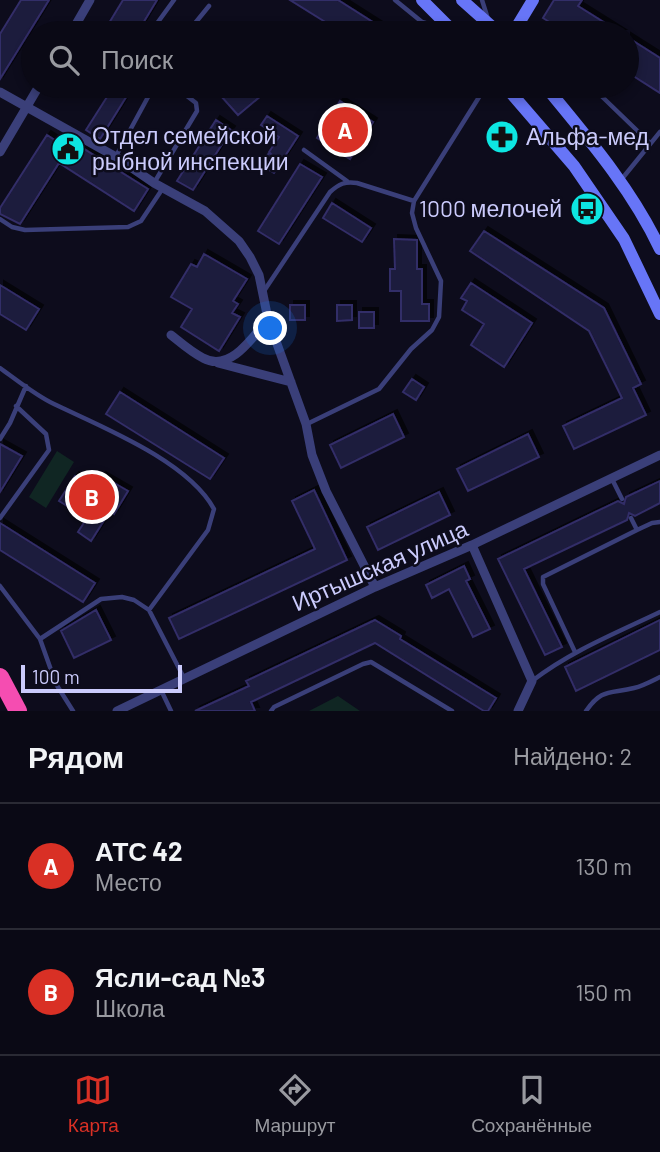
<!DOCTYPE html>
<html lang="ru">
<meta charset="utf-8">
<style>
:root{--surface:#0a0915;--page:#13121e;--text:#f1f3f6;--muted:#999aa0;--line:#2a2a34;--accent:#d93025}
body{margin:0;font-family:Barlow,sans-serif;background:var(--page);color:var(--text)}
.scale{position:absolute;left:21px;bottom:18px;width:161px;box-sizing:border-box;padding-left:7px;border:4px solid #cbcbfc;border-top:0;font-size:19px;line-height:24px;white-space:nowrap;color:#cbcbfc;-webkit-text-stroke:5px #0d0c1c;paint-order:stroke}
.you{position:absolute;left:271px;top:329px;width:24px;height:24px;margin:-18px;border:5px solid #fff;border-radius:50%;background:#1a73e8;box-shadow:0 0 0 10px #1a73e833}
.badge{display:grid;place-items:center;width:46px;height:46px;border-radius:50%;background:var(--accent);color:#fff;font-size:23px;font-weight:700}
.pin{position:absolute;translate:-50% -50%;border:4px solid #fff;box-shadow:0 2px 7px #0006}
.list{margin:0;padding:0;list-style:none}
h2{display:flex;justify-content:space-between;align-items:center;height:91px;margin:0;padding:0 28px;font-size:30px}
h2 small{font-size:23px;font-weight:400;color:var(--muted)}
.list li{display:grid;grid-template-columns:46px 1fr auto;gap:21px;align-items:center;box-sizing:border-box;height:126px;padding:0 28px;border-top:2px solid var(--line)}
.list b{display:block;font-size:26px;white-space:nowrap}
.list p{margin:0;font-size:23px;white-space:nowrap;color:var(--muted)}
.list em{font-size:23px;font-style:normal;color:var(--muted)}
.icon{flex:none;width:38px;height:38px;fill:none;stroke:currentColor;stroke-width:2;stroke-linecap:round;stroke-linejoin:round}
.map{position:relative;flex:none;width:660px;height:711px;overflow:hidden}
.search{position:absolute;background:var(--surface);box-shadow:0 4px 10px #0003;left:21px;right:21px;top:21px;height:77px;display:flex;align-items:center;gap:18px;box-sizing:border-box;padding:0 24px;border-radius:38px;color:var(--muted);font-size:26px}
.sheet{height:343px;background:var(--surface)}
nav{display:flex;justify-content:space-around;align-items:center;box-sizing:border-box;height:98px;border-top:2px solid var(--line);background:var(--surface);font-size:19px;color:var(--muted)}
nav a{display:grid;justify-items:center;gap:4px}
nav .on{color:var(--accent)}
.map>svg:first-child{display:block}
</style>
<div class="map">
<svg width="660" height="711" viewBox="0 0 660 711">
<defs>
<filter id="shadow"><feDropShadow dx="4" dy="-4" stdDeviation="0" flood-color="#0009"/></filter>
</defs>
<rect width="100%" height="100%" fill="#0d0c1c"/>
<path fill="#102623" d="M57 451 74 462 46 508 29 497Z
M338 696 360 711H309Z"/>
<path fill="#1d1a3c" stroke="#322d67" stroke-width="2" filter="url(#shadow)" d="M21 0H49L0 79V34Z
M123 0H157L137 33H103Z
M290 0H338L390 33H343Z
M554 0H582L578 6 621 33H567L543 18Z
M627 37 660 58V93L627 72Z
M114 86H133L100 139 86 130Z
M212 86H255L262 95 238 115Z
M340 101 373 122 350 159 317 138Z
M267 116 298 136 274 173 261 165 269 153 272 155 269 152 279 137 261 125Z
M216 120 231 130 193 190 177 181Z
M47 135 72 151 76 144 148 189 134 211 59 163 20 224 0 214V208Z
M300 164 322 177 279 244 258 231Z
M332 203 371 228 362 242 323 218Z
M484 231 604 308 641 384 633 388 646 415 574 449 563 426 622 398 589 331 470 251Z
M394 239 417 240V269H422V304H429V321H401V291H390V269H395Z
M204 254 247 279 233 301 238 304 232 313 240 317 219 351 181 327 192 309 171 297 191 264 197 267Z
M471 283 532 323 504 367 471 345 484 324 462 310 467 301 461 298Z
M0 285 39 309 26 330 0 314Z
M290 305H305V320H290Z
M337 305H352V320L337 321Z
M359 312H374V328H359Z
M412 379 424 387 416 400 403 392Z
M120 392 224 458 210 479 106 414Z
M393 414 404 437 341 468 330 445Z
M528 434 539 457 468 491 457 469Z
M0 444 22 456 0 492Z
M75 476 95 488 102 476 128 491 114 514 110 511 91 541 78 532 87 518 59 501Z
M660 481V503L635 516 629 513 627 520 524 569 562 647 545 655 498 559 618 501 624 504 626 497Z
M314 490 347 560 179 639 169 618 315 549 292 501Z
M439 492 450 515 378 550 367 527Z
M0 523 95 583 83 602 0 550Z
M464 566 470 579 466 581 490 629 473 637 449 589 432 598 426 585Z
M96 610 111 640 74 658 61 631Z
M375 620 401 636 400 639 496 698 488 711H484L375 643 251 702 255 711H195L249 686 246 681Z
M660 620V650L576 691 565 667Z"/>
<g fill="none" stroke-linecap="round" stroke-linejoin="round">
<path stroke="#3a3f79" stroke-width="4.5" d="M395 0 422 22 445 29
M482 0 488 19
M523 22 535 33
M150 33 174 0
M187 33 209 6
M591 86 650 143
M304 150 347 181
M116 156 154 86
M621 180 660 132
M154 183 197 111 196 103 174 86
M0 219 12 227 25 230 128 227 141 221 163 188
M264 291 330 192C339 184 345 181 357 183L414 201
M0 368C17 380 35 395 54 404 102 427 188 461 214 509L208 530 149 610
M307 424 379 389 411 349 432 330 439 317 441 281 416 228 412 213 414 201 486 86
M0 439 10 423 26 386
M612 479 622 499
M0 518 49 450 46 434 16 406
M631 518 637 530 652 523 660 522
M0 586 40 639
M575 652 543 584V577L637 530
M532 681C571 651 616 633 660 612
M161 690 171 711
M73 711 56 684 40 639 101 599 122 597 134 600 149 610 184 678
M271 711 274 707 363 664 371 662 452 711
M586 711C602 688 610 694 634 688 643 686 652 681 660 677"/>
<path stroke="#3a3f79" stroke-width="9" d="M71 33 90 0
M0 92 116 157 154 183 205 211 239 241 250 257 259 275 268 319 306 424 312 455 326 491 375 587
M0 152 39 86
M171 335C181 343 191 352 203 358 230 373 253 337 268 319
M218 363 291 382
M472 545 532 681 518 711
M117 711 375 587 472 545 660 455"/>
<path stroke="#6775f7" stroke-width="12" d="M422 0 455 33
M462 0 499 33
M513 33 533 0
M505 86 574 166 624 239 660 314
M545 86C587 137 632 189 660 249"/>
<path stroke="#f54db1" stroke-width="18" d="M0 677 18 711"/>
</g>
<defs>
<symbol id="pharmacy-disc" viewBox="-11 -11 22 22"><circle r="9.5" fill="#0de6e2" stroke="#0d0c1c"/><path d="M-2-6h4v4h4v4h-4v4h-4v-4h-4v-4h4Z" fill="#111"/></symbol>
<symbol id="civic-disc" viewBox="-11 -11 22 22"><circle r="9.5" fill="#0de6e2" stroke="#0d0c1c"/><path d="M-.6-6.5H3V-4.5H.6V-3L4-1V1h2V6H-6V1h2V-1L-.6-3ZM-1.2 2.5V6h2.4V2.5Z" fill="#111"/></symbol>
<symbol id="bus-disc" viewBox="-11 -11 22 22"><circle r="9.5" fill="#0de6e2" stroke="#0d0c1c"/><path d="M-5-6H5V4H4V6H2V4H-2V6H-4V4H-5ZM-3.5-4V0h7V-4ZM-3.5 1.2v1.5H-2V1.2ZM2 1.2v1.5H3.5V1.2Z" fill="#111"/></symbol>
</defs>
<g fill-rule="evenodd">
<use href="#pharmacy-disc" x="483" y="118" width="38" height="38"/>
<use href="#civic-disc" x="49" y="130" width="38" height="38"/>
<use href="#bus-disc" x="568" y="190" width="38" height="38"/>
</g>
<g text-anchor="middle" stroke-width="5" stroke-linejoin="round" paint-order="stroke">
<g font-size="23" fill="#cbcbfc" stroke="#0d0c1c" text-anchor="start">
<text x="92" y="144">Отдел семейской<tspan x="92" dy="26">рыбной инспекции</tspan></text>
<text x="526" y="145">Альфа-мед</text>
<text x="562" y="217" text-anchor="end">1000 мелочей</text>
</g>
<g font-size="23" fill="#cbcbfc" stroke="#0d0c1c">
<text transform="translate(380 566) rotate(-24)" y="8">Иртышская улица</text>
</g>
</g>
</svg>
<div class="scale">100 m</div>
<div class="you"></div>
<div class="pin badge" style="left:345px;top:130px">A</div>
<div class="pin badge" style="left:92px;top:497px">B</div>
<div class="search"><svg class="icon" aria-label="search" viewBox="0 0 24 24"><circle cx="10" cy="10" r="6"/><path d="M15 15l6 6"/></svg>Поиск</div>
</div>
<section class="sheet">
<h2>Рядом<small>Найдено: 2</small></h2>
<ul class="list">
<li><span class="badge">A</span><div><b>АТС 42</b><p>Место</p></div><em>130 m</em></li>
<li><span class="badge">B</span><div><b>Ясли-сад №3</b><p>Школа</p></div><em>150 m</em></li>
</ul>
</section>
<nav>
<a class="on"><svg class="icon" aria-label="map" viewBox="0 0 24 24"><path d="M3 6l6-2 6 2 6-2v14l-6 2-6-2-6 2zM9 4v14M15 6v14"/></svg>Карта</a>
<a><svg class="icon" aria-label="directions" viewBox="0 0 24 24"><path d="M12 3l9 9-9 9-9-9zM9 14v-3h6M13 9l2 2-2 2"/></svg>Маршрут</a>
<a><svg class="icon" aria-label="saved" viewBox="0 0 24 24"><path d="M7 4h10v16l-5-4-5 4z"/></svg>Сохранённые</a>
</nav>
